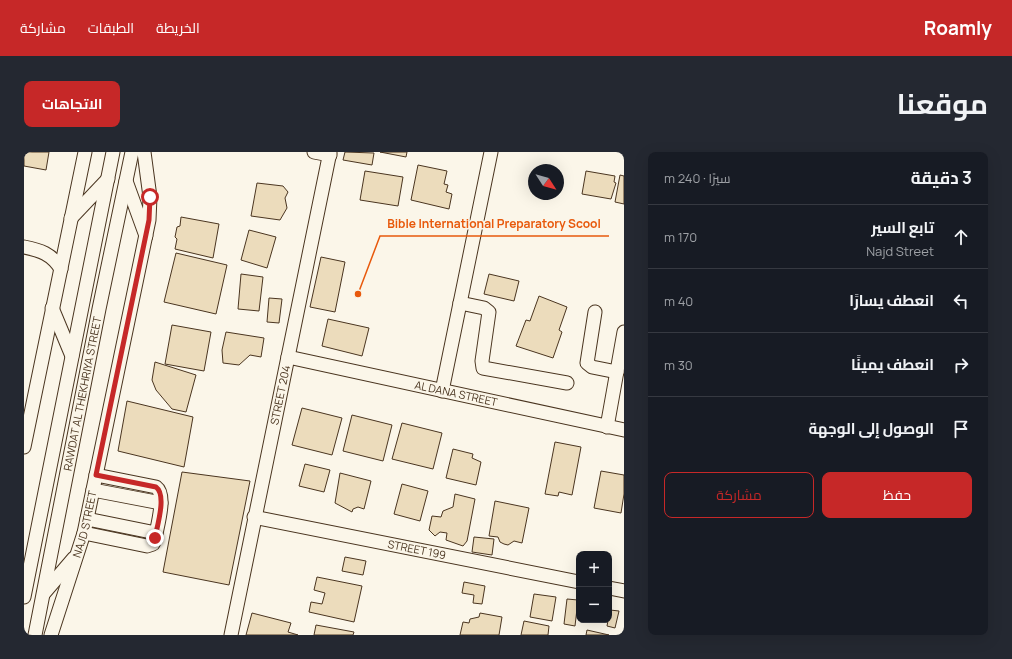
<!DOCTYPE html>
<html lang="ar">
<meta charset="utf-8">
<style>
:root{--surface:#171b24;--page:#242831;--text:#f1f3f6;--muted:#9ea1a6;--line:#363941;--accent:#c62828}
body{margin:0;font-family:Manrope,Cairo,sans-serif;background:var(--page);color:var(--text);direction:rtl}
.controls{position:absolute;right:12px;bottom:12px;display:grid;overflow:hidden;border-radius:8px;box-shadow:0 4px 16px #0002}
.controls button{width:36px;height:36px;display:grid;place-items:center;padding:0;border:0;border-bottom:1px solid var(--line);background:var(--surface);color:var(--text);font:20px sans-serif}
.compass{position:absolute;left:504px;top:12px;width:36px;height:36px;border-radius:50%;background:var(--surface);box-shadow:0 4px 16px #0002;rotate:126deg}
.stop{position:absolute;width:12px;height:12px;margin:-9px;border:3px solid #c62828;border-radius:50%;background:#fff}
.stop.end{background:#c62828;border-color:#fff;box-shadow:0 1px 4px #0008}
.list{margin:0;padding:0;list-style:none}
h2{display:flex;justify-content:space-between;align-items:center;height:52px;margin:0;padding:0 16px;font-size:17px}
h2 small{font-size:13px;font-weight:400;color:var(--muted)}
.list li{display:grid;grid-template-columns:26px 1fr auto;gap:12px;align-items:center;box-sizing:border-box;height:64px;padding:0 16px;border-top:1px solid var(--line)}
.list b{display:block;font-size:15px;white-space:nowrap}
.list p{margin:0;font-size:13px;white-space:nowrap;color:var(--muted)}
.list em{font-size:13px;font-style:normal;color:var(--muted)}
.actions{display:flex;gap:8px;padding:12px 16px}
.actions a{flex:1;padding:9px 0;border:1px solid var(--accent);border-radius:8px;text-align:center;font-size:14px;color:var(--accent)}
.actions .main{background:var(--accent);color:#fff}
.icon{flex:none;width:22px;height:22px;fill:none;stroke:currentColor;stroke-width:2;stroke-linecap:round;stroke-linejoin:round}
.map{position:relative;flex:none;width:600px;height:483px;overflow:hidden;direction:ltr;border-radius:8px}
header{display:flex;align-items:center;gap:24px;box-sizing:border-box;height:56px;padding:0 20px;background:var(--accent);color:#fff}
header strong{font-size:19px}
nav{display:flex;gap:22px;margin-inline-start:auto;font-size:14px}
.intro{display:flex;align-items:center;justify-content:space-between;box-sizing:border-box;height:96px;padding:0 24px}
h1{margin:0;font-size:28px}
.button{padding:10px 18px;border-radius:8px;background:var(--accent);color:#fff;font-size:14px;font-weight:700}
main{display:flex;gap:24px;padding:0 24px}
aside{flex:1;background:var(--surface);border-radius:8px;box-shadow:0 4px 16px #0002}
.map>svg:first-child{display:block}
</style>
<header>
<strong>Roamly</strong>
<nav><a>الخريطة</a><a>الطبقات</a><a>مشاركة</a></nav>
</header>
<div class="intro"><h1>موقعنا</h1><a class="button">الاتجاهات</a></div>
<main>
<aside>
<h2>3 دقيقة<small>سيرًا · 240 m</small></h2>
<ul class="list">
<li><svg class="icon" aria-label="ahead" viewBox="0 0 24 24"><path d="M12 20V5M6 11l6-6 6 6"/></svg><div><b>تابع السير</b><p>Najd Street</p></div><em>170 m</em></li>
<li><svg class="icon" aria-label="left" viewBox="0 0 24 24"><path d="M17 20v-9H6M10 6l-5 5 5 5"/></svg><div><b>انعطف يسارًا</b></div><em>40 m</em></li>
<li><svg class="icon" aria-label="right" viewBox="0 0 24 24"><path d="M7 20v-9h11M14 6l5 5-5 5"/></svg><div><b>انعطف يمينًا</b></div><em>30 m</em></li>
<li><svg class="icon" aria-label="arrive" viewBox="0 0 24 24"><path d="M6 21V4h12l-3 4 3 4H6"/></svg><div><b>الوصول إلى الوجهة</b></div></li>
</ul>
<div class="actions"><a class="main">حفظ</a><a>مشاركة</a></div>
</aside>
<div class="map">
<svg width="600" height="483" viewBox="0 0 600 483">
<rect width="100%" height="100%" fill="#fbf6e9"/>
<path fill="#ecdcbc" stroke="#4a3520" d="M0 0H25L22 18 0 14Z
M321 0 350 1 348 13 319 8Z
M356 0H383L382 5Z
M394 13 423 19 420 32 424 33 422 40 428 42 425 57 387 48Z
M341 19 379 25 374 54 336 48Z
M562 19 591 24 590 30 592 31 587 47 558 42Z
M596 23 600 24V52L591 50Z
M233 31 259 34 264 40 261 46 263 56 256 68 227 64Z
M157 65 195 72 189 106 151 97 153 87 151 85 153 75 156 74Z
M225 78 252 85 243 116 217 108Z
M152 101 203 113 192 162 140 150Z
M297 105 321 110 311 160 286 155Z
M217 122 239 125 235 159 214 157Z
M465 122 495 129 490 149 460 142Z
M515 144 543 155 535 178 538 180 529 206 492 194 502 168 506 169Z
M245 146 258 147 255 171 243 170Z
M304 167 345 176 338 204 298 194Z
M148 173 187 180 180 219 141 212Z
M202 180 240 186 237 205 226 203 215 213 199 211 198 198Z
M131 210 172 223 162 260 148 257 132 238 128 228Z
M103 249 169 265 160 315 94 299Z
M278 256 318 266 308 303 268 293Z
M328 263 368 273 359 309 319 299Z
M378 271 418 281 409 317 368 307Z
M531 290 557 295 548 343 535 340 534 344 521 342Z
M429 297 449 302 448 306 457 310 452 333 422 326Z
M281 312 306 318 300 340 275 334Z
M577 319 600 323V342L597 361 570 356Z
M158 320 226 329 205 433 139 420Z
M316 321 347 329 340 357 334 355 329 357 328 360 311 351Z
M378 332 404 339 396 369 370 362Z
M431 342 451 347 443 389 439 394 422 388 423 381 416 380 411 384 405 378 408 364 417 365 419 359 429 355Z
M471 349 505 356 498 391 490 389 484 393 480 392 476 390 474 385 465 384Z
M450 385 470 387 468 403 448 400Z
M321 405 342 409 339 423 318 419Z
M293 425 338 434 330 470 285 460 287 450 298 452 301 441 290 438Z
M440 430 461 434 458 452 449 451 450 443 438 441Z
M510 442 532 445 528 469 506 465Z
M543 447 554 448 551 474 540 472Z
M586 458 595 459 591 476 583 474Z
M228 461 267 471 264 480 274 483H222Z
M456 461 478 465 475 483H436L439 470 445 471 446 467 455 465Z
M500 469 525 474 524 483H497Z
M292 473 330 480 329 483H290Z
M563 478 585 483H562Z"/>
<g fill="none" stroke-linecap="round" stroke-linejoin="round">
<defs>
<g id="minor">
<path d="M290 0 306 3"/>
<path d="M102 29 122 84"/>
<path d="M47 66 84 27"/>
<path d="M0 95C16 98 28 102 37 117"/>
<path d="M436 151 460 156 465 160 458 209 459 216 543 231"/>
<path d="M28 156 48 204"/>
<path d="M571 160 563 211 568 215 593 220"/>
<path id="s1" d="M264 205 600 278"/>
<path d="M418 239 467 0"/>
<path d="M583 275 600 180"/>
<path d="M0 295 61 0"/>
<path d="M69 338 137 351"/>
<path id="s2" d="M230 365 555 430"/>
<path d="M63 367 132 381"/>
<path d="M60 381 123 394 129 392 131 387C133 374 143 343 132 335L72 323"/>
<path d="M585 436 600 439"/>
<path d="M20 441 50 406"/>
<path d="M0 445 89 0"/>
<path id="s3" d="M11 483 75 157 108 0"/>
<path id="s4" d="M27 483 60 381 125 68 126 45 120 0"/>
<path id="s5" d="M207 483 306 0"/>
</g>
</defs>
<use href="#minor" stroke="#4a3520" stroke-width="15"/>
<use href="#minor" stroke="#fbf6e9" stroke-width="13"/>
</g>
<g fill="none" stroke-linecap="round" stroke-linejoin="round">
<path stroke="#c62828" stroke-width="5" d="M126 45 125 68 72 323 132 335C143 343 133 374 131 386"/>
</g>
<g text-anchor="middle" stroke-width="3" stroke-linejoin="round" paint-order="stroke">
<g font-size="11" fill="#4a3520" stroke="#fbf6e9">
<text dy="4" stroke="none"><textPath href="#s3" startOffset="246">RAWDAT AL THEKHRIYA STREET</textPath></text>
<text dy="4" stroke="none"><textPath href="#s1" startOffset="172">AL DANA STREET</textPath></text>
<text dy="4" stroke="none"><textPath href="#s5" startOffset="245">STREET 204</textPath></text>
<text dy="4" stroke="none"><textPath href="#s4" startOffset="116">NAJD STREET</textPath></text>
<text dy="4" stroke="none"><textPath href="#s2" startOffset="166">STREET 199</textPath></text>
</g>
</g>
<path fill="none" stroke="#e8590c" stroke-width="1.5" d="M334 142L356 84H585"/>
<circle fill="#e8590c" stroke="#fbf6e9" stroke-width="1.5" cx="334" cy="142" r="4"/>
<g font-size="12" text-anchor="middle" font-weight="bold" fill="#e8590c" stroke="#fbf6e9" stroke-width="3" stroke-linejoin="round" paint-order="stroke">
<text x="470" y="76">Bible International Preparatory Scool</text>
</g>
</svg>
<div class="controls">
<button>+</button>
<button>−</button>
</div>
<svg class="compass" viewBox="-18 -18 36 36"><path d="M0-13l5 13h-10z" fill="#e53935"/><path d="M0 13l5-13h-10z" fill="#9ea1a6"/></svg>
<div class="stop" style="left:126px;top:45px"></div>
<div class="stop end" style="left:131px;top:386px"></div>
</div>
</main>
